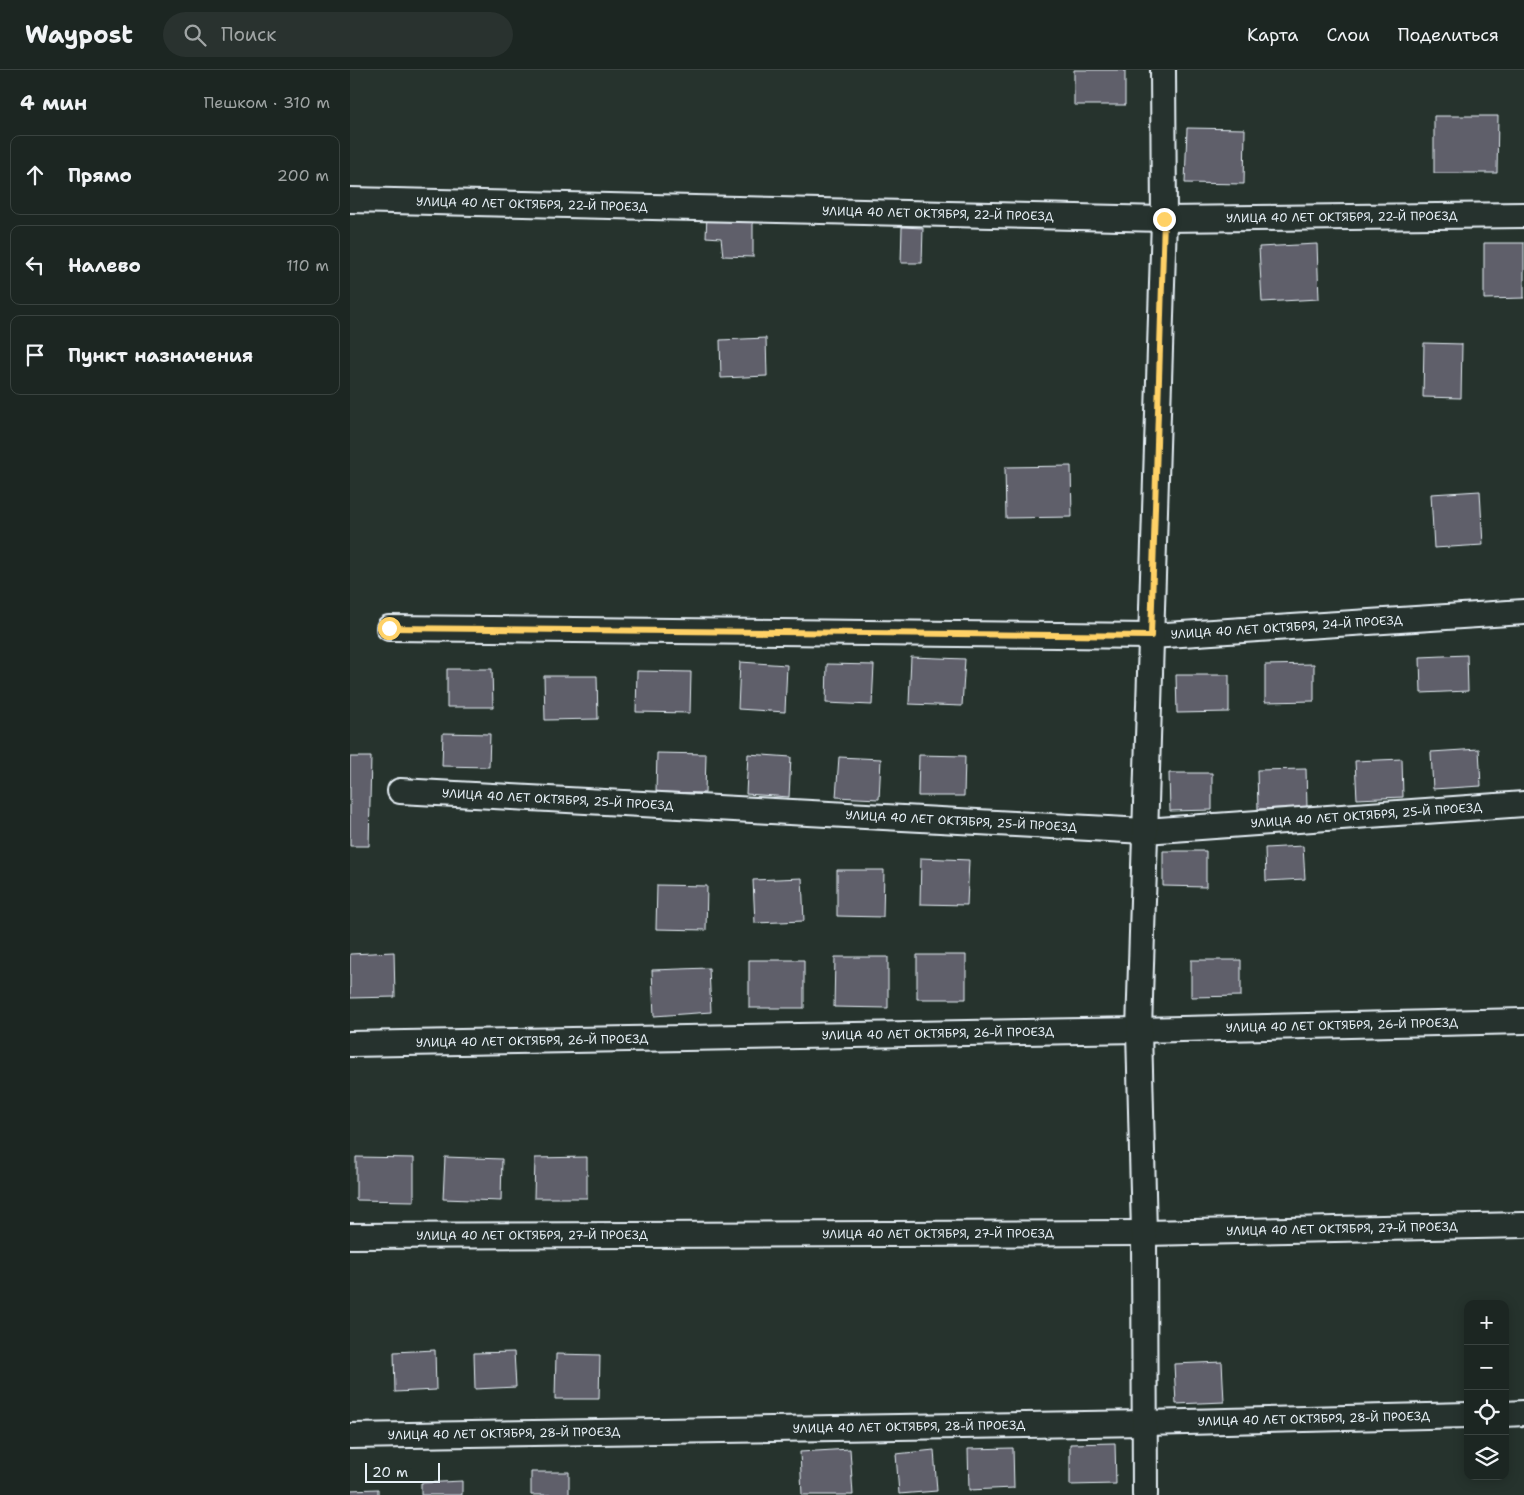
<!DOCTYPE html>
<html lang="ru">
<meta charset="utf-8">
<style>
:root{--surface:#1c2622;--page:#29322f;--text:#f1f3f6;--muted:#a0a5a5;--line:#3a4340}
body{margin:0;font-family:"Shantell Sans",sans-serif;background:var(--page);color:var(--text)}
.controls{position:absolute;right:15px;bottom:15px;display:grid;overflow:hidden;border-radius:10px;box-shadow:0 2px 12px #0003}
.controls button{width:45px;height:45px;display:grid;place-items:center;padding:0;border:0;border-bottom:1px solid var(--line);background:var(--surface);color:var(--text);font:25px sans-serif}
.scale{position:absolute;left:15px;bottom:12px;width:75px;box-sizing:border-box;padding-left:5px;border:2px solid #e8f1f8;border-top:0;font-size:14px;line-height:18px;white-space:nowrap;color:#e8f1f8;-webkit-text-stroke:4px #26332d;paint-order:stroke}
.stop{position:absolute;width:15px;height:15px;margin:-11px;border:4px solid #ffd166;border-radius:50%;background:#fff}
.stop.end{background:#ffd166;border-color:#fff;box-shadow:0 1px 5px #0008}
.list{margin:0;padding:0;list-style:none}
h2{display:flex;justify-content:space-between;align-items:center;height:65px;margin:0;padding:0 20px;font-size:21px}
h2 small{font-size:16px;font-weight:400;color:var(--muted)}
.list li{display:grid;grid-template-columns:32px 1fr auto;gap:15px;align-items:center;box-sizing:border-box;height:80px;margin:0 10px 10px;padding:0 10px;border:1px solid var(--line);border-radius:10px}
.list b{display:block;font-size:19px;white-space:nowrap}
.list em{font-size:16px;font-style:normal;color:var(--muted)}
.icon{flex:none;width:28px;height:28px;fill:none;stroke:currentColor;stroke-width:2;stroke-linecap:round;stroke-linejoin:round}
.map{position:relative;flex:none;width:1174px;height:1425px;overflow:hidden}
header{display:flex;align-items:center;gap:30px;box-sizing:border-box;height:70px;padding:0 25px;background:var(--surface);border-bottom:1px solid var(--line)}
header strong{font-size:24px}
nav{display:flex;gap:28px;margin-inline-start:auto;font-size:18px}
.search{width:350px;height:45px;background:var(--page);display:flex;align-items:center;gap:12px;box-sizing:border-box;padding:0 18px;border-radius:28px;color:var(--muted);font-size:19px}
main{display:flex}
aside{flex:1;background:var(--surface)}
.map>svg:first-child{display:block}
</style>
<header>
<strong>Waypost</strong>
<div class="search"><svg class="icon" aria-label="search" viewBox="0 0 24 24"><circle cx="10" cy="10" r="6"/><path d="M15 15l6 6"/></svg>Поиск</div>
<nav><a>Карта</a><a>Слои</a><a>Поделиться</a></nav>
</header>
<main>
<aside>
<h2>4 мин<small>Пешком · 310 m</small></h2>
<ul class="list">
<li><svg class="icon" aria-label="ahead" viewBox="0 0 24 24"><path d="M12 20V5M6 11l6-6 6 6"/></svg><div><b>Прямо</b></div><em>200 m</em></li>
<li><svg class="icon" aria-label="left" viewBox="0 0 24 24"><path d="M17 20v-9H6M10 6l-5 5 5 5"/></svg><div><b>Налево</b></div><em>110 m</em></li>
<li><svg class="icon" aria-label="arrive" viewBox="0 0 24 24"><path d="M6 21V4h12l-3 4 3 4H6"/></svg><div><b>Пункт назначения</b></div></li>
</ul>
</aside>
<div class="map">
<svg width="1174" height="1425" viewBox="0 0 1174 1425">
<rect width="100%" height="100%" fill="#26332d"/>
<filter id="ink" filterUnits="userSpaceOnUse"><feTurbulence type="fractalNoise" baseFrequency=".02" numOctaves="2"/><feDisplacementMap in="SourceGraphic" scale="10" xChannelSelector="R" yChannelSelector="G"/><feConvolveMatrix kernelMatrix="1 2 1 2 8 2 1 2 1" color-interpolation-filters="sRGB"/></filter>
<g filter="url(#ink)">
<path fill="#5f5e6a" stroke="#e8f1f8" d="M724 0H775V35H724Z
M1084 46H1148L1147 103H1084Z
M837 58 895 59 894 114 835 113Z
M357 145H403V187L373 186 371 168 356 167Z
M552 157 573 158 572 193H551Z
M1134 173H1174V228L1134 229Z
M967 174 969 229 912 232 909 177Z
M416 268 417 306 371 308 370 270Z
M1074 273 1112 274 1111 328 1073 327Z
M721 396 722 447 656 448 655 397Z
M1130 421 1133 475 1084 478 1081 424Z
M1117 585 1118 621 1071 623 1070 587Z
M561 587 615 589 612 636 559 634Z
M390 592 437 595 435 642 388 639Z
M477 594 524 595 522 635 476 633Z
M964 594V631L915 632V595Z
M97 599H142L143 637H97Z
M287 601 341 602 340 643 286 642Z
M826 605H879V642L827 643Z
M194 606H247L248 649 195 650Z
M93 663 140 664 139 697 92 696Z
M1129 679 1131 716 1083 719 1081 682Z
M307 683 356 684 355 723 306 722Z
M398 684 441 687 439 727 396 724Z
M569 685 615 686 614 726H568Z
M0 687H21L19 776H0Z
M489 687 531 689 529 729 486 727Z
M1052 689 1053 727 1007 729 1005 691Z
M956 699 957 737 908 739 907 700Z
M819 703H862V740L820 741Z
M953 776 955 809 916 811 915 778Z
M813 781H856V817L813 816Z
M571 788 619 790 617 835 570 834Z
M487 800H534L533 847 487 846Z
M452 808 454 851 405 853 403 810Z
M307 815 357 816 356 860 306 859Z
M44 882 45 927 0 928V884Z
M567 885H616V929H567Z
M485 887H538V938L484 937Z
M399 890H454V938H399Z
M841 890H891V926L841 927Z
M359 898 361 942 304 946 302 900Z
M6 1087 64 1088V1131L6 1130Z
M95 1087 152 1089 151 1131 93 1129Z
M237 1087V1128H184L185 1088Z
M85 1280 86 1320 45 1322 44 1282Z
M164 1282 166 1317 125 1319 124 1283Z
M206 1284 250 1285 249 1329H205Z
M872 1292 874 1332 826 1334 824 1294Z
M765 1373 766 1414 720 1415V1374Z
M663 1378 664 1418 619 1420 618 1379Z
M500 1379 503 1425H452L450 1382Z
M584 1380 587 1421 549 1424 546 1384Z
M181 1402H219V1425H181Z
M112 1411V1425H71V1413Z
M28 1419V1425H0V1420Z"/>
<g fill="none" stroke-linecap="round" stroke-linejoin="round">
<defs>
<g id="minor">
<path id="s1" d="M0 130 814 149 1174 145"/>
<path id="s2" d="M39 558 801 566 1174 542"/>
<path id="s3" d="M50 721 795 761 1174 734"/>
<path id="s4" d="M0 974 789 960 1174 951"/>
<path id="s5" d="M0 1166 794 1163 1174 1155"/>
<path d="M1155 1344 1174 1343"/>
<path id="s6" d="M0 1366 795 1353 1118 1345"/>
<path d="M795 1425 794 1163 789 960 814 149 813 0"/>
</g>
</defs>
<use href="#minor" stroke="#e8f1f8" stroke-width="28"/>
<use href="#minor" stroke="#26332d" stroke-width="24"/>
</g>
</g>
<g fill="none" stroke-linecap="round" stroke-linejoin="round" filter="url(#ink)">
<path stroke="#ffd166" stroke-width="6" d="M39 558 801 566 814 149"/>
</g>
<g text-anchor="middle" stroke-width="4" stroke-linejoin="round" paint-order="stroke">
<g font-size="12" fill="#e8f1f8" stroke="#26332d">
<text dy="4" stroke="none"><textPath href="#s1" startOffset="182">УЛИЦА 40 ЛЕТ ОКТЯБРЯ, 22-Й ПРОЕЗД</textPath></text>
<text dy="4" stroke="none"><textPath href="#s1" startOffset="588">УЛИЦА 40 ЛЕТ ОКТЯБРЯ, 22-Й ПРОЕЗД</textPath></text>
<text dy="4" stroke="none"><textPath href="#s1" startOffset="992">УЛИЦА 40 ЛЕТ ОКТЯБРЯ, 22-Й ПРОЕЗД</textPath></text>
<text dy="4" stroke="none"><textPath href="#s2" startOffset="898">УЛИЦА 40 ЛЕТ ОКТЯБРЯ, 24-Й ПРОЕЗД</textPath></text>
<text dy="4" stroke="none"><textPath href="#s3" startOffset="158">УЛИЦА 40 ЛЕТ ОКТЯБРЯ, 25-Й ПРОЕЗД</textPath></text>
<text dy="4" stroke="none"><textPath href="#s3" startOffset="968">УЛИЦА 40 ЛЕТ ОКТЯБРЯ, 25-Й ПРОЕЗД</textPath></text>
<text dy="4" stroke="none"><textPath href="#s3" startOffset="562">УЛИЦА 40 ЛЕТ ОКТЯБРЯ, 25-Й ПРОЕЗД</textPath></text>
<text dy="4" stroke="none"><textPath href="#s4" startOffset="992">УЛИЦА 40 ЛЕТ ОКТЯБРЯ, 26-Й ПРОЕЗД</textPath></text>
<text dy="4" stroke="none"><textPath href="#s4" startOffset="588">УЛИЦА 40 ЛЕТ ОКТЯБРЯ, 26-Й ПРОЕЗД</textPath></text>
<text dy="4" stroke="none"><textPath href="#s4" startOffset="182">УЛИЦА 40 ЛЕТ ОКТЯБРЯ, 26-Й ПРОЕЗД</textPath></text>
<text dy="4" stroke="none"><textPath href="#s5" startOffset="992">УЛИЦА 40 ЛЕТ ОКТЯБРЯ, 27-Й ПРОЕЗД</textPath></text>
<text dy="4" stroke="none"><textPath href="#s5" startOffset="588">УЛИЦА 40 ЛЕТ ОКТЯБРЯ, 27-Й ПРОЕЗД</textPath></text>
<text dy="4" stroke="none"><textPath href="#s5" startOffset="182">УЛИЦА 40 ЛЕТ ОКТЯБРЯ, 27-Й ПРОЕЗД</textPath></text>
<text dy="4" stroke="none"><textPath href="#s6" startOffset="964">УЛИЦА 40 ЛЕТ ОКТЯБРЯ, 28-Й ПРОЕЗД</textPath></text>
<text dy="4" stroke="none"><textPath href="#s6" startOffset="559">УЛИЦА 40 ЛЕТ ОКТЯБРЯ, 28-Й ПРОЕЗД</textPath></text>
<text dy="4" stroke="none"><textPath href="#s6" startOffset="154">УЛИЦА 40 ЛЕТ ОКТЯБРЯ, 28-Й ПРОЕЗД</textPath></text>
</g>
</g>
</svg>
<div class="controls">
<button>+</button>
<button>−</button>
<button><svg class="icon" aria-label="locate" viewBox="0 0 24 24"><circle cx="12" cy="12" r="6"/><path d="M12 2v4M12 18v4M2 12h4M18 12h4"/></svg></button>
<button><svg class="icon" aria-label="layers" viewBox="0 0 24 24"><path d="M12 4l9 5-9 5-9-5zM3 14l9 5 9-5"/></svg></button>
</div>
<div class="scale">20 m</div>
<div class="stop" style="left:39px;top:558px"></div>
<div class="stop end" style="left:814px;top:149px"></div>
</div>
</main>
